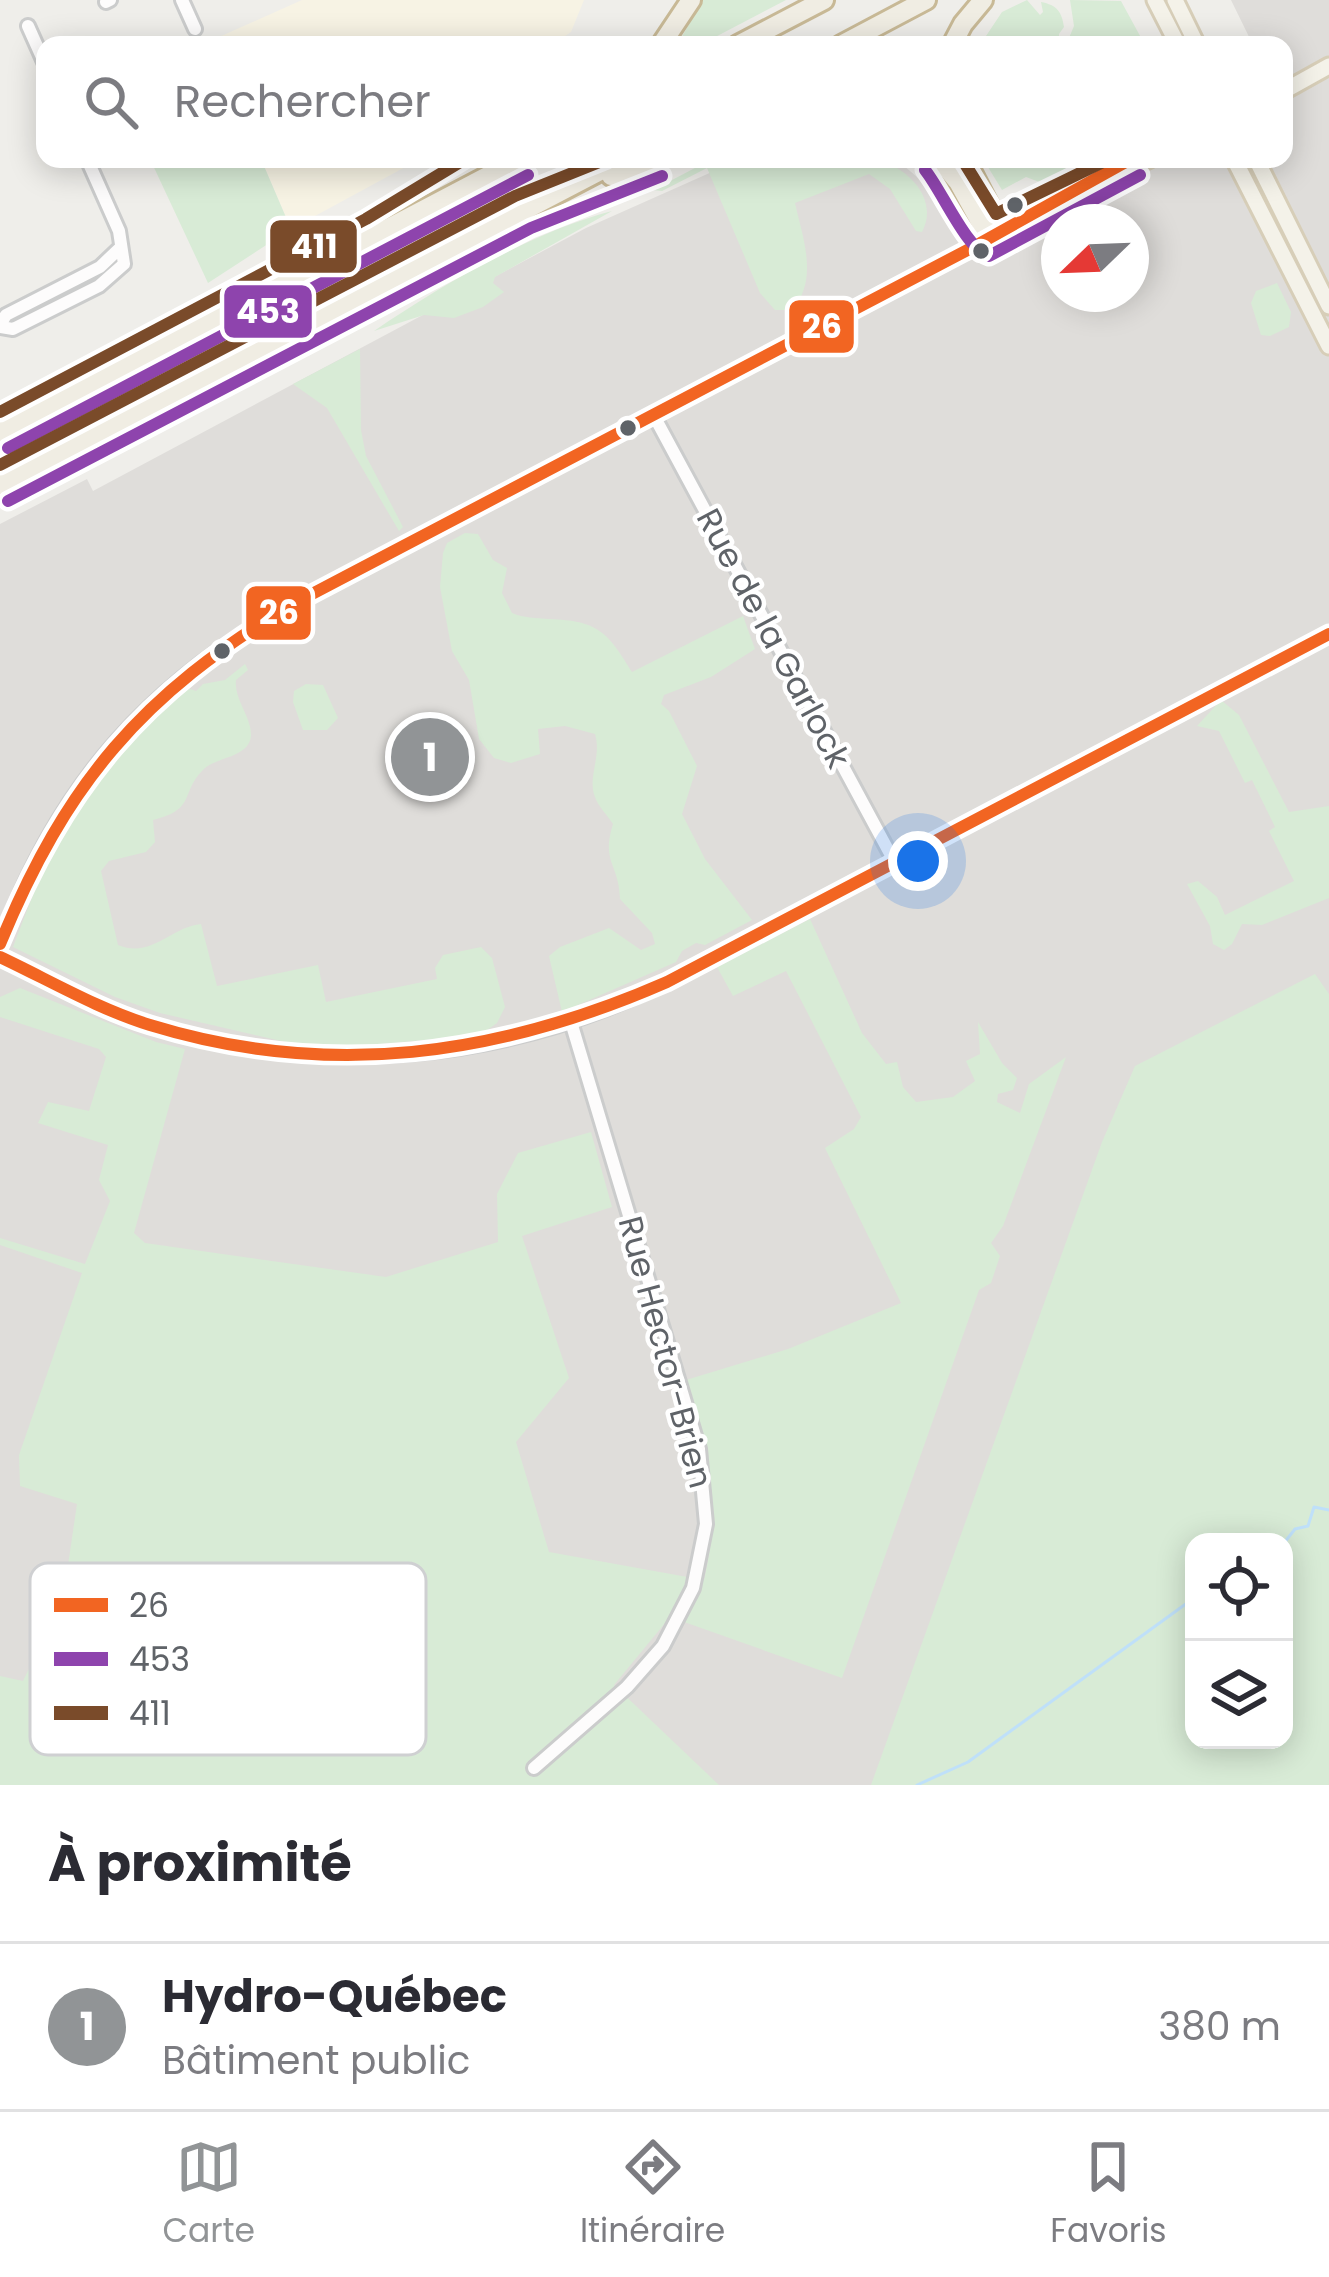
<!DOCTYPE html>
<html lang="fr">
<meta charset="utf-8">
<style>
:root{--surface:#fff;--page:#f7f7f7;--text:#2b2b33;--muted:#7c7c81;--line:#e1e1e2;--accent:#919496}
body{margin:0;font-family:Poppins,sans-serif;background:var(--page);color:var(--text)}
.controls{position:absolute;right:36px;bottom:36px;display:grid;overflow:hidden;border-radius:24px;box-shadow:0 6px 30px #0003}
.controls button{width:108px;height:108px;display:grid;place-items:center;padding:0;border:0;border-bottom:3px solid var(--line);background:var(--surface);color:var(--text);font:60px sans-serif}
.compass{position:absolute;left:1041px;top:204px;width:108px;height:108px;border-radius:50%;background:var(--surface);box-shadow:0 6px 30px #0003;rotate:247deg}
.you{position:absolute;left:918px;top:861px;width:42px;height:42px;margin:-30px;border:9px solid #fff;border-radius:50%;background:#1a73e8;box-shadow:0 0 0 18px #1a73e833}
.badge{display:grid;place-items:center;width:78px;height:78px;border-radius:50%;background:var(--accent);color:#fff;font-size:39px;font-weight:700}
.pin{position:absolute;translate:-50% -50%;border:6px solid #fff;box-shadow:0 3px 12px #0006}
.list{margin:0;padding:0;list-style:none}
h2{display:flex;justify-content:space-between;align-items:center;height:156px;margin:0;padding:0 48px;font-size:51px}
h2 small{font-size:39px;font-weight:400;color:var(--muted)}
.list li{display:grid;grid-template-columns:78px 1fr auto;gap:36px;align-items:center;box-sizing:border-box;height:168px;padding:0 48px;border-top:3px solid var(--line)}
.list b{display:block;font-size:45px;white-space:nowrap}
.list p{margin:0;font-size:39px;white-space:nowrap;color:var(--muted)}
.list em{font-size:39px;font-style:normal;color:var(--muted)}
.icon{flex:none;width:66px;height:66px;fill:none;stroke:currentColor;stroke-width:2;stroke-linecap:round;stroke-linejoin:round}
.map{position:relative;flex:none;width:1329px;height:1785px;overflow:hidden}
.search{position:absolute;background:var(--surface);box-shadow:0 6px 30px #0003;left:36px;right:36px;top:36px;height:132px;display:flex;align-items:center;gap:30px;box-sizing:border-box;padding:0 42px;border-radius:24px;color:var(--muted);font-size:45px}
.sheet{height:324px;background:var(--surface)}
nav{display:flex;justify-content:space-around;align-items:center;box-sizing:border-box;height:168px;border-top:3px solid var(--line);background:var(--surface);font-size:33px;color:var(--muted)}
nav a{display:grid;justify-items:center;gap:6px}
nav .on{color:var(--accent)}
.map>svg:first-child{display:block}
</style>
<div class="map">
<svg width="1329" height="1785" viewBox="0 0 1329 1785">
<rect width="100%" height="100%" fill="#efeeea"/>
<path fill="#f7f3e4" d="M302 0H584L571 32 552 45H212L210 41Z
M261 159H420L291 229Z"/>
<path fill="#dfddda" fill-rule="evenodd" d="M1231 0H1329V1785H0V524L87 479 93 491 586 228 741 159H896L917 177 939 205 969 261 1167 159H1284V45H1253ZM1059 222H1131V294H1059ZM1194 1542H1284V1740H1194Z"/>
<path fill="#d8ebd6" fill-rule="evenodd" d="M703 0H786L700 45H677Z
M1027 0 1040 15 1043 12 1041 2C1057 5 1062 12 1064 27L1059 34V45H980L1002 12Z
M1070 0 1121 1 1145 45H1066L1074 26Z
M150 159H261L291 229 208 283Z
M712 159 885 162C913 173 938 202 922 232L916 231 890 189 869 174 795 203C803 239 819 279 792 310H775L760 293 707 168 662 191 653 190Z
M983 159H1083L1042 183 1026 177 1002 190Z
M612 211 495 277 493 283 504 292 483 307 454 318 424 315 374 331C443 284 532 232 612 211Z
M1277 283 1291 312 1289 327 1270 336 1261 335 1251 303 1256 291Z
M360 349 361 430 366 456 403 527 399 531 327 408 293 384Z
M465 533 478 534 493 560 507 568 502 593 512 613C524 618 536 618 549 619 598 621 607 631 632 672L743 616 755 649 711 677 664 695 661 704 669 711 697 766 682 814 705 859 752 920 705 945 696 943 682 951 676 962 562 1012 549 956 560 947 609 928 641 950 655 944 652 933 620 899C619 863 601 863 613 824 608 816 598 806 595 797 587 777 602 757 595 734L565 726 538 729 540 754 511 763 494 758 479 739 469 680 452 651 440 587 443 553 447 543Z
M245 664 248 670 236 680C234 700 252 717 251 736 249 757 218 757 205 768 179 792 198 809 153 820L155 842 146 852 109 861 101 871 118 945C151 959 171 927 201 924L217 986 318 965 326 1002 437 979 435 968 443 955 481 947 492 958 505 1007 497 1023 480 1035 349 1047 290 1043 160 1013 115 997 13 947 42 871 76 807 133 735 184 687 196 691 203 684 225 680Z
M306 684 323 685 338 718 327 730H303L293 702 294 691Z
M1221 700 1239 715 1289 812 1329 806V898L1262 925 1242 924 1232 944 1224 950 1213 944 1210 926 1187 884 1198 881 1217 897 1225 915 1294 881 1269 831 1275 827 1252 780 1245 783 1219 731 1197 726Z
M810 919 862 1033 886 1064 897 1062 903 1087 916 1102 953 1097 975 1081 966 1061 980 1054 978 1022 1002 1063 1017 1078 1013 1090 998 1094 997 1102 1020 1113 1029 1084 1066 1057 1003 1226 991 1243 1000 1256 991 1283 979 1290 842 1678 670 1617 614 1685 719 1785H0V1676L23 1681 63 1599 77 1504 20 1486 19 1455 82 1273 0 1245V1238L85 1264 110 1201 99 1180 108 1145 38 1123 48 1102 89 1111 106 1057 99 1049 0 1017V997L20 988 156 1042 185 1049 134 1233 145 1243 386 1277 498 1242 497 1194 518 1153 591 1132 612 1207 522 1236 569 1378 516 1442 549 1552 704 1580C722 1503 708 1454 686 1380L788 1349 901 1303 825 1148 854 1129 861 1117 786 971 733 996 717 967Z
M1315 974 1329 994V1785H871L1102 1142 1135 1066ZM1194 1542H1284V1740H1194Z"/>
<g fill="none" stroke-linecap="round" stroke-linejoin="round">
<path stroke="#bfe0f9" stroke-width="3" d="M1284 1543 1295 1529 1308 1526 1314 1507 1329 1510
M917 1785 968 1762 1194 1598"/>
<defs>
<path id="minor" d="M182 0 195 29
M106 2 110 0
M28 26 45 64
M0 325 6 315 100 267 121 247
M0 327 13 329 99 286 124 264 119 231 87 159
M653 414 894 861
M0 944C58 783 153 678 304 598L989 238
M0 957C51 980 97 1008 150 1025 322 1079 507 1061 667 982L1329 634
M534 1768 627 1687 663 1646 693 1588 706 1524 699 1449 571 1022"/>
<path id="major" d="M1155 0 1178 45
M1175 0 1197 45
M1284 91 1329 66
M1234 159 1329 346
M1256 159 1329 306
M1125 171 1150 159
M992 236 1131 159"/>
<path id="highway" d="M661 45 691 0
M738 45 824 0
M841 45 926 0
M952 45 963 24 983 0
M939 159 958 182 989 238
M965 159 1002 231
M611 176 655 159
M0 432 520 159
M0 485 623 159"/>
</defs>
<use href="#minor" stroke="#cbcccc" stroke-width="18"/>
<use href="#major" stroke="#d7ceb8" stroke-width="21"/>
<use href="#highway" stroke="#c8b996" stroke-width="24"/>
<use href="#minor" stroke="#fdfcfc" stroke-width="12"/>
<use href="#major" stroke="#f4f2e9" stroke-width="15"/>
<use href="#highway" stroke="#f0ede3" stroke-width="18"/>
<defs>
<path id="bus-1" d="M0 944C66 783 142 694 291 605L977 245 1131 159
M0 957C49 980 98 1009 150 1025 329 1080 498 1056 667 982L1329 634"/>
<path id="bus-2" d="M925 170C942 191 967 250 989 256L1140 175
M8 448 528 175
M8 501 531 228 662 176"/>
<path id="bus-3" d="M962 159 996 214 1109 159
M0 412 366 219 465 159
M0 465 515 196 607 159"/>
</defs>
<use href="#bus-1" stroke="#fff" stroke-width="21"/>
<use href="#bus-2" stroke="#fff" stroke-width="21"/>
<use href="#bus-3" stroke="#fff" stroke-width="21"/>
<use href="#bus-1" stroke="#f26522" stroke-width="12"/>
<use href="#bus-2" stroke="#8e44ad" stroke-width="12"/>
<use href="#bus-3" stroke="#7a4b2a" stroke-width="12"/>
</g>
<g fill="#5f6368" stroke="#fff" stroke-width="4.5">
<circle cx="1015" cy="205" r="10"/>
<circle cx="981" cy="251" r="10"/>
<circle cx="628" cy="428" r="10"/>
<circle cx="222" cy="651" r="10"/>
</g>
<g text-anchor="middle" stroke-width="9" stroke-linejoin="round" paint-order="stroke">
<g font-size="33" fill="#5f6368" stroke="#fff">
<text transform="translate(774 638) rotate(62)" y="12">Rue de la Garlock</text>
<text transform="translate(666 1352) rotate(75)" y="12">Rue Hector-Brien</text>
</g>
</g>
<rect x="30" y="1563" width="396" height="192" rx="18" fill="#fff" stroke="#cfd0d2" stroke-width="3"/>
<rect x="54" y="1598" width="54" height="14" fill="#f26522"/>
<rect x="54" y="1652" width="54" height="14" fill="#8e44ad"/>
<rect x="54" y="1706" width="54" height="14" fill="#7a4b2a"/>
<g font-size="33" fill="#5f6368">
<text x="129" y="1617">26</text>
<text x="129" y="1671">453</text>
<text x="129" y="1725">411</text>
</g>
<g stroke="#fff" stroke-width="4.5">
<rect x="268" y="218" width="91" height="57" rx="12" fill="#7a4b2a"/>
<rect x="222" y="283" width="92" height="57" rx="12" fill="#8e44ad"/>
<rect x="787" y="298" width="69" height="57" rx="12" fill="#f26522"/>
<rect x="244" y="584" width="69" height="58" rx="12" fill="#f26522"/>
</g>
<g font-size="33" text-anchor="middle" font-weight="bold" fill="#fff">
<text x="314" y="258">411</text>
<text x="268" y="323">453</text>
<text x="822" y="338">26</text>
<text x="279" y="624">26</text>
</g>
</svg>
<div class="controls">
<button><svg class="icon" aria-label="locate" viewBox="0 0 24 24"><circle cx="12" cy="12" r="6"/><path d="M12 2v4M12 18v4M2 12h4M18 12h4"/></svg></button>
<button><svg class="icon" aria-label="layers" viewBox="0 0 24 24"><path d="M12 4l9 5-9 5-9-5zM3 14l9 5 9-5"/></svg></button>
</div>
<svg class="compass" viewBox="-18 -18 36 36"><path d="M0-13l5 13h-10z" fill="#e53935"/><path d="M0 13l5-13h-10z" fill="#7c7c81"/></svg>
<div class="you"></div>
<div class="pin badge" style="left:430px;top:757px">1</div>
<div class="search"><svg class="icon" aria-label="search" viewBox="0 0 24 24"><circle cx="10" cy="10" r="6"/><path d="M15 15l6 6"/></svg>Rechercher</div>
</div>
<section class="sheet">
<h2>À proximité<small></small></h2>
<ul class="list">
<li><span class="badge">1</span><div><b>Hydro-Québec</b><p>Bâtiment public</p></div><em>380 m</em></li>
</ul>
</section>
<nav>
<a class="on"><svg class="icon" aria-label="map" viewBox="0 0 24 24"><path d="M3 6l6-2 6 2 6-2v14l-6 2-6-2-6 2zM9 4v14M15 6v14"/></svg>Carte</a>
<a><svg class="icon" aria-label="directions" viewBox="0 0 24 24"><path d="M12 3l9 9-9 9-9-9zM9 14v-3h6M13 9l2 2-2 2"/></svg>Itinéraire</a>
<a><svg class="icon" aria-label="saved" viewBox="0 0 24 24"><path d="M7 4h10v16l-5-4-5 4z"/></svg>Favoris</a>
</nav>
